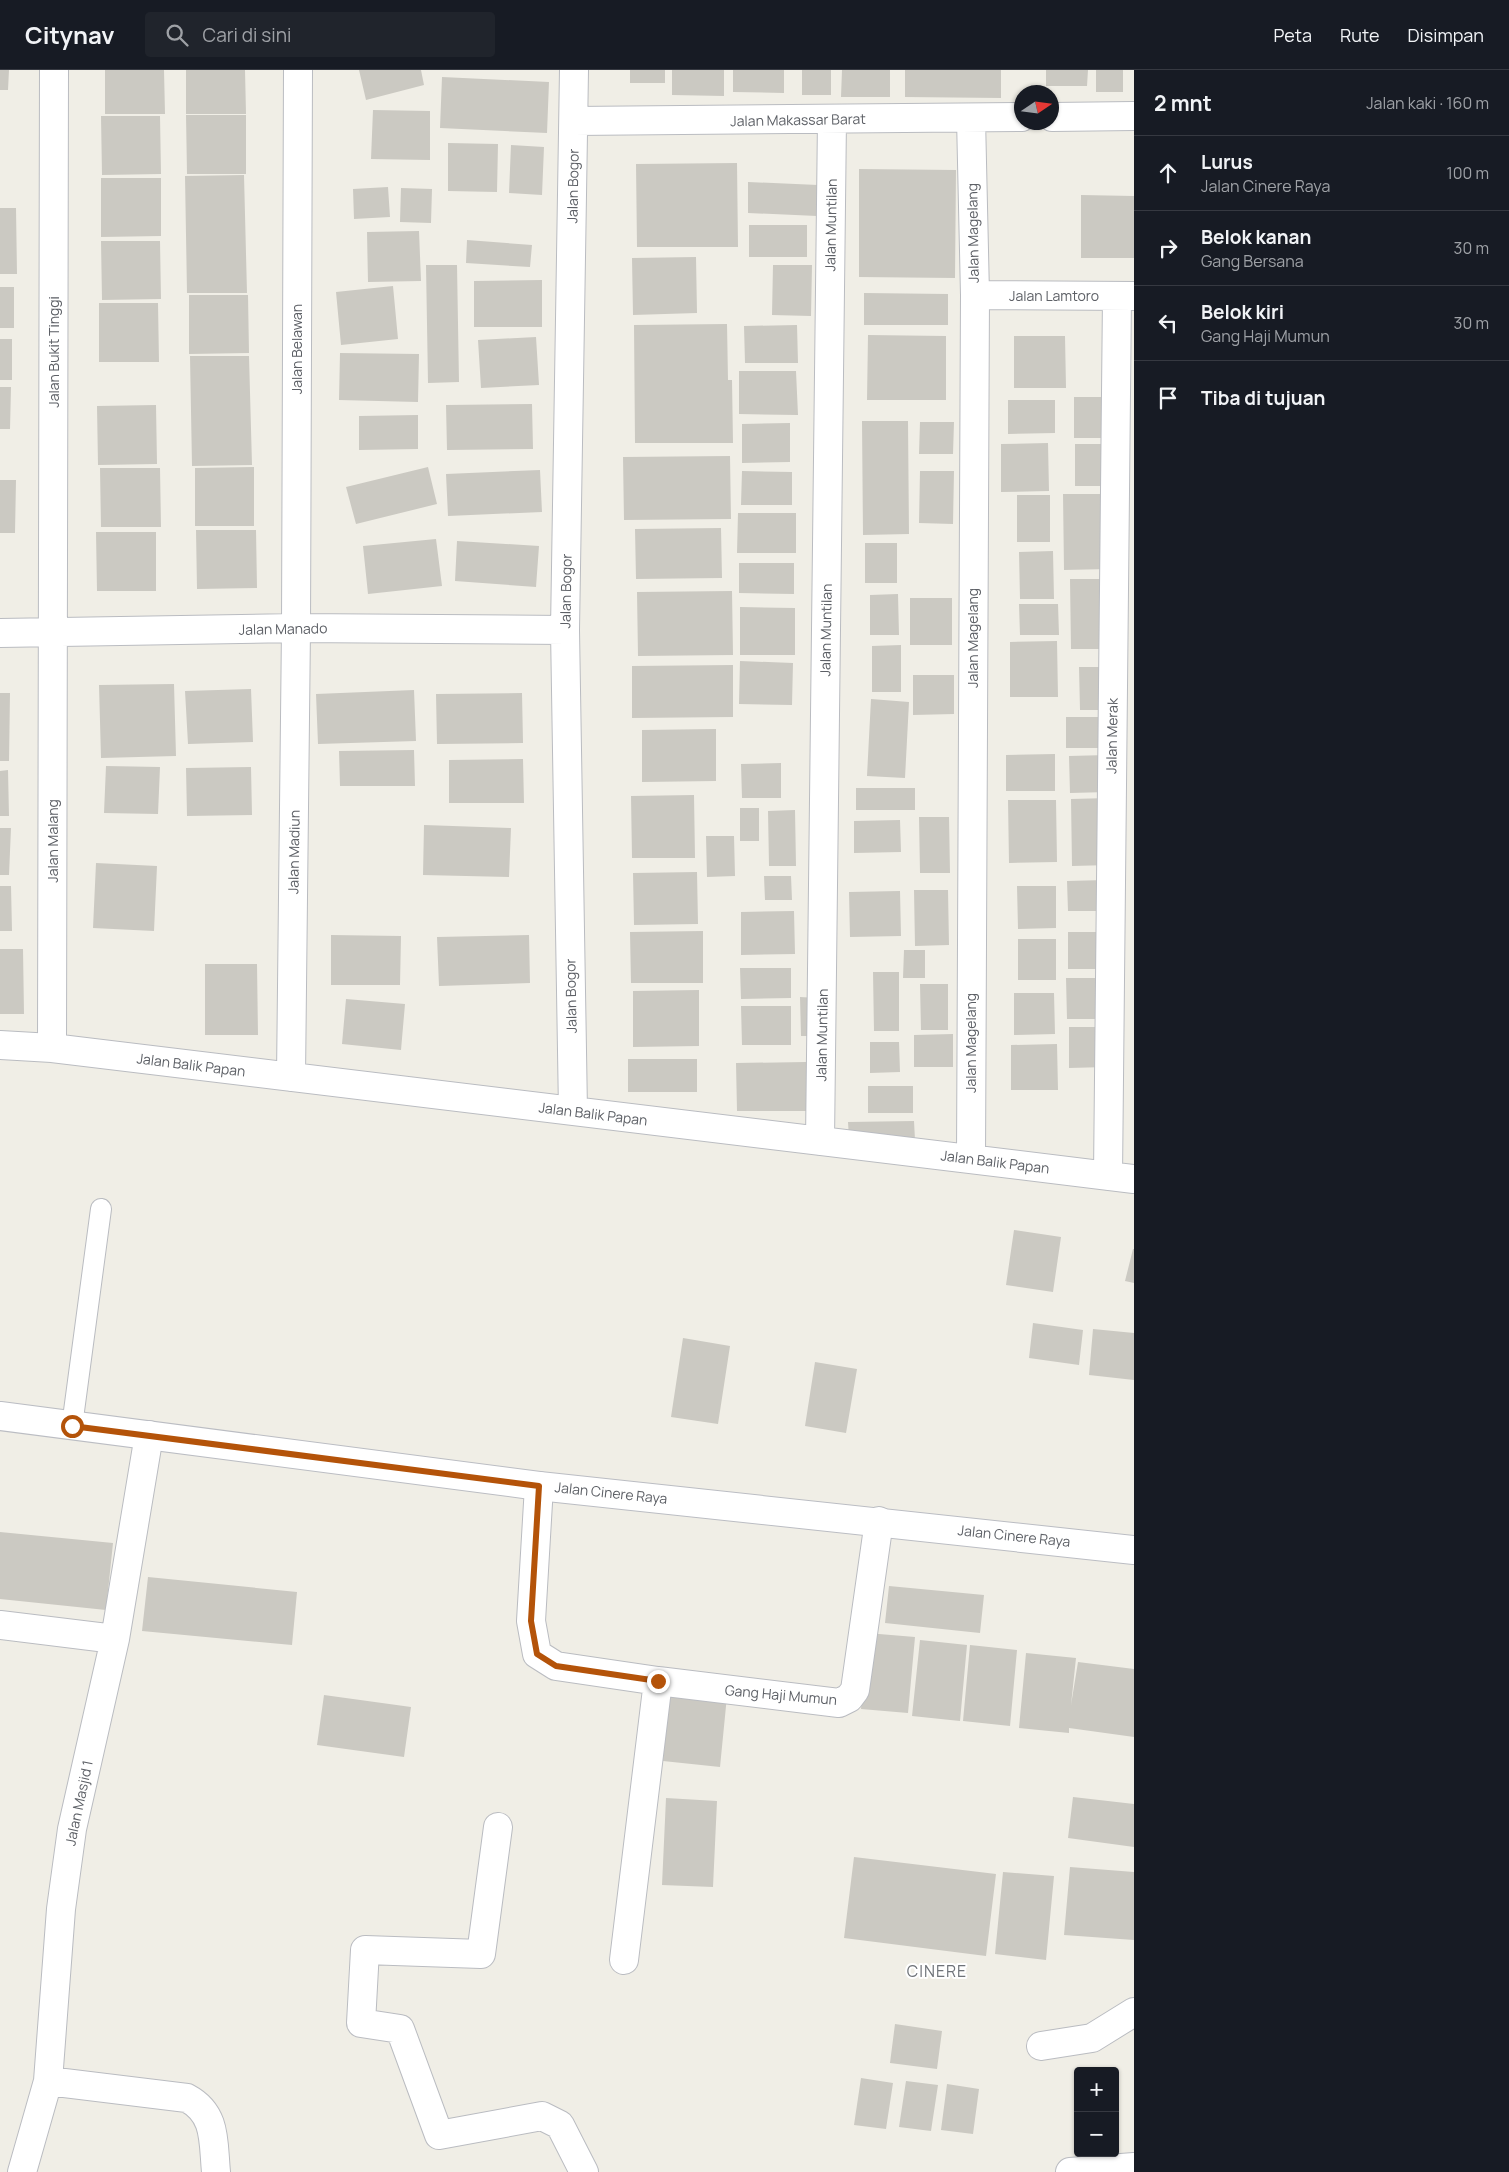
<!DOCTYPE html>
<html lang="id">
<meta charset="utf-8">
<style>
:root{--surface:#171b24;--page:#20242c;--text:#f1f3f6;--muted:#9ea1a6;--line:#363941}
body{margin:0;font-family:Manrope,sans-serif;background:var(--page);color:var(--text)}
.controls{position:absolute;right:15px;bottom:15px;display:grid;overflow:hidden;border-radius:5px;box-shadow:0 1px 4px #0004}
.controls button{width:45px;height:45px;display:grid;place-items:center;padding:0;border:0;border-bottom:1px solid var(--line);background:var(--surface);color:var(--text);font:25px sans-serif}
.compass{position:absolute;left:1014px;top:15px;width:45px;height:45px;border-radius:50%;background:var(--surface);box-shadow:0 1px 4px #0004;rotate:77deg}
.stop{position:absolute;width:15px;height:15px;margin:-11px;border:4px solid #b45309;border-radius:50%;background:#fff}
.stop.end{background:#b45309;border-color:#fff;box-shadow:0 1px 5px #0008}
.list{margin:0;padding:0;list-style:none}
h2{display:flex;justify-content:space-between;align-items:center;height:65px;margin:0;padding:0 20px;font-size:21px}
h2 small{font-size:16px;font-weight:400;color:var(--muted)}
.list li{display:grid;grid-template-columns:32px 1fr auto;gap:15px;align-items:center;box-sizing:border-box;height:75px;padding:0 20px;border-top:1px solid var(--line)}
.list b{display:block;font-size:19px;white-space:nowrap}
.list p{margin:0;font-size:16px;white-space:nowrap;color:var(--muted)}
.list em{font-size:16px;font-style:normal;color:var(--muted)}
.icon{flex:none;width:28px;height:28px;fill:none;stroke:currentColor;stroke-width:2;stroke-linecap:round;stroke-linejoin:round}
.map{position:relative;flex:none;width:1134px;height:2102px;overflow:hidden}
header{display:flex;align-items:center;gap:30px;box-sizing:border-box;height:70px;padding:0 25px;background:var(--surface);border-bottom:1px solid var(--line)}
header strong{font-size:24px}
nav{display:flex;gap:28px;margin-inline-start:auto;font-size:18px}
.search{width:350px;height:45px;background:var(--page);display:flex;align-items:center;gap:12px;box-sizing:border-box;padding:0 18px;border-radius:5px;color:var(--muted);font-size:19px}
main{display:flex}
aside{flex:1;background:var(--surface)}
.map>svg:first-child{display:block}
</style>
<header>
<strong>Citynav</strong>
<div class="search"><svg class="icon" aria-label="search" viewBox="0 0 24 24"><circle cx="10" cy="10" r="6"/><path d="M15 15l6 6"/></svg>Cari di sini</div>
<nav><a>Peta</a><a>Rute</a><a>Disimpan</a></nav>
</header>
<main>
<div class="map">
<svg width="1134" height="2102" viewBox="0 0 1134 2102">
<rect width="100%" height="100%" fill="#f0eee6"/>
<path fill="#cbc9c2" d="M0 0H9L8 20H0Z
M105 0H164L165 44H105Z
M186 0H245L246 44H186Z
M359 0H421L424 15 366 30Z
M630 0H665V13H630Z
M672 0H724V26L672 25Z
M733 0H784V23L733 22Z
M802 0H831V25H802Z
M842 0H890V27H841Z
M905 0H1001V28L905 27Z
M1046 0H1088L1087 16H1046Z
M1096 0H1123V22H1096Z
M442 7 549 12 547 63 440 58Z
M373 40 430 41V90L371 89Z
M186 45H246V104H187Z
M101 46H160L161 104 102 105Z
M448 73 498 74 497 122 448 121Z
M511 75 544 77 542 125 509 123Z
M737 93 738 177H637L636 94Z
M859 99 956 100 955 208 859 207Z
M244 105 247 223H187L185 106Z
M101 108H161V166L101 167Z
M748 112 818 115 817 146 748 143Z
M388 117 390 147 354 149 353 119Z
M401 118 432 119 431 153 400 152Z
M1081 125 1134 126V188H1081Z
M0 138H16L17 204H0Z
M749 155H807V187H749Z
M419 161 421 211 368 212 367 162Z
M467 170 532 175 530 197 466 193Z
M101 171H160L161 229 102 230Z
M696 187 697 243 633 245 632 188Z
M426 195H457L459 312 428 313Z
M773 195H812L811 246 772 245Z
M542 210V257H474V211Z
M393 216 398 269 341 275 336 222Z
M0 217H14V258H0Z
M864 223 948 224V255H864Z
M189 225H248L249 283 189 284Z
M99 233H158L159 292H99Z
M727 254 728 310H732L733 373H635L634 255Z
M797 255 798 293H745L744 256Z
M868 265 946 266V330H867Z
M1014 266H1065L1066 318H1014Z
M536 267 539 315 481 318 478 270Z
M0 269H12V310H0Z
M340 283 419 284 418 332 339 330Z
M190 286H249L252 395 192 396Z
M739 301H796L798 345 739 344Z
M0 317H11L10 359H0Z
M1074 327H1109L1110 368H1074Z
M1008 330H1055V363L1008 364Z
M532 334 533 379 447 380 446 335Z
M156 335 157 394 98 395 97 336Z
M418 345V379L359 380V346Z
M862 351H908L909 464 863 465Z
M920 352H954L953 384H919Z
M790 353V392L742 393V354Z
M1048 373 1049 421 1001 422V374Z
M1075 374H1109V416H1075Z
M730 386 731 449 624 450 623 387Z
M254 397V456H195V398Z
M428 397 437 434 356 454 346 417Z
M100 398H160L161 457H101Z
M540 400 542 442 448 446 446 404Z
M742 401 792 402V435H741Z
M920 401H954L953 454 919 453Z
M0 410H16L15 463H0Z
M1063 424H1108L1109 499 1064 500Z
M1017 425H1050V472H1017Z
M738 443H796V483H737Z
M721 458 722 508 636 509 635 459Z
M196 460H256L257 518 197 519Z
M96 462H156V521H97Z
M436 469 442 516 368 524 363 476Z
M457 471 539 476 536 517 455 511Z
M865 473H897V513H865Z
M1053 481 1054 529H1020L1019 482Z
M739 493H794V524L739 523Z
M1070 509H1108V579H1071Z
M732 521 733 585 638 586 637 522Z
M898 524 899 565H870V525Z
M910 528H952V575H910Z
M1019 534H1058L1059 565H1020Z
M740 537 795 538V585H740Z
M1057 571 1058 627H1010V572Z
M901 575V622H872V576Z
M740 591 793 593 792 635 739 634Z
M733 595V647L632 648V596Z
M1079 597H1106L1107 640H1080Z
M913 605H954V644L913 645Z
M174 614 176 686 101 688 99 615Z
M251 619 253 672 188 674 185 621Z
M414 620 416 671 318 674 316 624Z
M0 623H10L9 691H0Z
M522 623 523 673 437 674 436 624Z
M871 629 909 632 905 708 867 706Z
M1066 647H1098V678H1066Z
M716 659V711L642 712V660Z
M414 680 415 716H340L339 681Z
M1055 684V721H1006V685Z
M1107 685 1108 722 1070 723 1069 686Z
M523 689 524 733H449V690Z
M781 693V728H742L741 694Z
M106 696 160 697 158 744 104 743Z
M251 697 252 745 187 746 186 698Z
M8 700 9 746H0V701Z
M856 718H915V740H856Z
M694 725 695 788H632L631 726Z
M1109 728 1110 795 1072 796 1071 729Z
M1008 730H1056L1057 792 1009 793Z
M740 738H759V771H740Z
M795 740 796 796H769L768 741Z
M919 747H949L950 803H920Z
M900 750 901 782 854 783V751Z
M424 755 511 758 509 807 423 805Z
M0 758H11L9 805H0Z
M706 766H734L735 806 707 807Z
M96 793 157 796 154 861 93 858Z
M697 802 698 854 634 855 633 803Z
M764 806H791L792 830H765Z
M1105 810 1106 841H1068L1067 811Z
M0 816H11L12 861H0Z
M1017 816H1056V858L1018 859Z
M914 820H948L949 875 915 876Z
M900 821 901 866 850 867 849 822Z
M794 841 795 884 741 885V842Z
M703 861V913H631L630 862Z
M1068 862H1106L1107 899H1068Z
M331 865 401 866 400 915H331Z
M529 865 530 913 439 916 437 867Z
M1018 869H1056V910H1018Z
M0 879H23L24 944H0Z
M904 880H925V908H903Z
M205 894H257L258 965H205Z
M740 898H791V928L741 929Z
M873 902H899V961H874Z
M1066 908H1105V949H1067Z
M920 914H948V960H921Z
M699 920V976L633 977V921Z
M1014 923H1054L1055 964 1014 965Z
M800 927 817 928V966H801Z
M346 929 405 934 401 980 342 974Z
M741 936H791V975H742Z
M1069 957H1105L1106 997 1069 998Z
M953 964V997H914V965Z
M870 972H899L900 1002 870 1003Z
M1057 974 1058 1020H1011V975Z
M628 989H697V1022H628Z
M806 992 807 1041H737L736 993Z
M868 1016H913V1043H868Z
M914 1051 915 1070 849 1068 848 1052Z
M1014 1160 1061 1167 1053 1222 1006 1215Z
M1133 1179H1134V1213L1125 1211Z
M1033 1253 1083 1260 1079 1295 1029 1288Z
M1093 1259 1134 1263V1310L1089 1305Z
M683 1268 730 1276 718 1354 671 1347Z
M815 1292 857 1299 846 1363 805 1356Z
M0 1462 113 1473 106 1540 0 1529Z
M148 1507 297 1522 292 1575 142 1561Z
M889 1516 984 1525 980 1563 885 1553Z
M867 1563 915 1567 908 1643 861 1639Z
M920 1570 967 1575 960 1651 912 1646Z
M970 1575 1017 1580 1010 1656 963 1651Z
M1026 1583 1076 1588 1071 1635 1078 1592 1134 1599V1667L1069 1658V1663L1019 1658Z
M670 1621 727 1626 720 1697 663 1691Z
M324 1625 411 1637 404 1687 317 1675Z
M1073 1727 1134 1734V1777L1068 1768Z
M666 1728 717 1731 713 1817 662 1815Z
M854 1787 996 1804 986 1886 844 1868Z
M1070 1797 1134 1802V1870L1064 1865Z
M1003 1802 1054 1806 1046 1890 995 1884Z
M895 1954 942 1961 937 1999 890 1993Z
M861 2008 893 2013 886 2059 854 2055Z
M906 2011 938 2015 931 2061 899 2057Z
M947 2014 979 2019 973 2064 941 2060Z"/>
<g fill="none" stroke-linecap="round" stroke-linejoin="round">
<defs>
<path id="service" d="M72 1356 101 1139"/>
<path id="minor" d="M1052 47 1134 46
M574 51 1022 47
M975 225 1134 226
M0 563 296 558 565 560
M0 975 52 978 1134 1109
M52 978 54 0
M291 1007 296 558 298 0
M573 1041 565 560 574 0
M820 1071 832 49
M971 1089 975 225 971 48
M1108 1106 1117 226
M539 1416 531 1551 537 1584 556 1596 658 1611 839 1633 849 1628 855 1620 879 1451
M0 1555 115 1569
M498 1757 481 1884 365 1880 361 1953 400 1959 439 2065 542 2046 560 2055 584 2102
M624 1890 658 1611
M1041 1976 1092 1968 1134 1942
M48 2011 187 2028C217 2044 213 2072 216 2102
M22 2102 48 2011 61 1839 72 1759 115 1569 149 1365
M1070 2102 1134 2097"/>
<path id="secondary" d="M0 1346 539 1416 1134 1480"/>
</defs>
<use href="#service" stroke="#babcc1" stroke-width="22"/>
<use href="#minor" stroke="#babcc1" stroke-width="30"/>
<use href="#secondary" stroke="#bbbdc3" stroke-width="30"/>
<use href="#service" stroke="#fff" stroke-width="20"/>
<use href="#minor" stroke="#fff" stroke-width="28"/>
<use href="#secondary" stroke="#fff" stroke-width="28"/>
</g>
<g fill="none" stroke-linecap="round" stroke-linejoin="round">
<path stroke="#b45309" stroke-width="6" d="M72 1356 539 1416 531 1551 537 1584 556 1596 658 1611"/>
</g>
<g text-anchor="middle" stroke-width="4" stroke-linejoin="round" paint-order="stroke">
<g font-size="14" fill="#5d6066" stroke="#fff">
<text transform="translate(798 50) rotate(-1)" y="5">Jalan Makassar Barat</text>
<text transform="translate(573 116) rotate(-89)" y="5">Jalan Bogor</text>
<text transform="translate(831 155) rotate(-89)" y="5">Jalan Muntilan</text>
<text transform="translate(973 163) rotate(-91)" y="5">Jalan Magelang</text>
<text x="1054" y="231">Jalan Lamtoro</text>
<text transform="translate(297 279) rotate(-90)" y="5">Jalan Belawan</text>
<text transform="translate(54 282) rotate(-90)" y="5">Jalan Bukit Tinggi</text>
<text transform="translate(566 521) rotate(-89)" y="5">Jalan Bogor</text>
<text transform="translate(283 559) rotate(-1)" y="5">Jalan Manado</text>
<text transform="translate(826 560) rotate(-89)" y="5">Jalan Muntilan</text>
<text transform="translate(973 568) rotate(-90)" y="5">Jalan Magelang</text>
<text transform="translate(1112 666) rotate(-89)" y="5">Jalan Merak</text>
<text transform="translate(53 771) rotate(-90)" y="5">Jalan Malang</text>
<text transform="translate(294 782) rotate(-89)" y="5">Jalan Madiun</text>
<text transform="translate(571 926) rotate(-91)" y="5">Jalan Bogor</text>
<text transform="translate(822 965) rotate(-89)" y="5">Jalan Muntilan</text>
<text transform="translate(971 973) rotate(-90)" y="5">Jalan Magelang</text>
<text transform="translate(191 995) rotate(7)" y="5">Jalan Balik Papan</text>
<text transform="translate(593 1044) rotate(7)" y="5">Jalan Balik Papan</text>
<text transform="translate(995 1092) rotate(7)" y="5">Jalan Balik Papan</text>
<text transform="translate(611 1423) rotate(6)" y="5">Jalan Cinere Raya</text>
<text transform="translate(1014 1466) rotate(6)" y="5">Jalan Cinere Raya</text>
<text transform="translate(781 1625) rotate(5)" y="5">Gang Haji Mumun</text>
<text transform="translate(79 1733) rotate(-78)" y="5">Jalan Masjid 1</text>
</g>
<g font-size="16" letter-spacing="1" fill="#6e7278" stroke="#fff">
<text x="937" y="1907">CINERE</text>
</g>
</g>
</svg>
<div class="controls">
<button>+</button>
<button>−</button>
</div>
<svg class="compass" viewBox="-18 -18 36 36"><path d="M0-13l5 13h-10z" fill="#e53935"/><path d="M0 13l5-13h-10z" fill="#9ea1a6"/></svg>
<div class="stop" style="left:72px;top:1356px"></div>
<div class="stop end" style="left:658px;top:1611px"></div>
</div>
<aside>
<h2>2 mnt<small>Jalan kaki · 160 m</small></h2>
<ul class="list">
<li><svg class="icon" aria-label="ahead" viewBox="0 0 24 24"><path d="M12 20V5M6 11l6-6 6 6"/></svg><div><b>Lurus</b><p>Jalan Cinere Raya</p></div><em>100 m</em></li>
<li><svg class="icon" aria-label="right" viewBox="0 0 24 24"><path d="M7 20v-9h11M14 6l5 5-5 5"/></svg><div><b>Belok kanan</b><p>Gang Bersana</p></div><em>30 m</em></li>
<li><svg class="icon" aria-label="left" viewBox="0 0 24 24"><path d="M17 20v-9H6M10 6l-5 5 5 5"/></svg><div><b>Belok kiri</b><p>Gang Haji Mumun</p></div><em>30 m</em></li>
<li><svg class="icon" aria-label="arrive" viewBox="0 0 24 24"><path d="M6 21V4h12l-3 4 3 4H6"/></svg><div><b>Tiba di tujuan</b></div></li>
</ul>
</aside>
</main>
